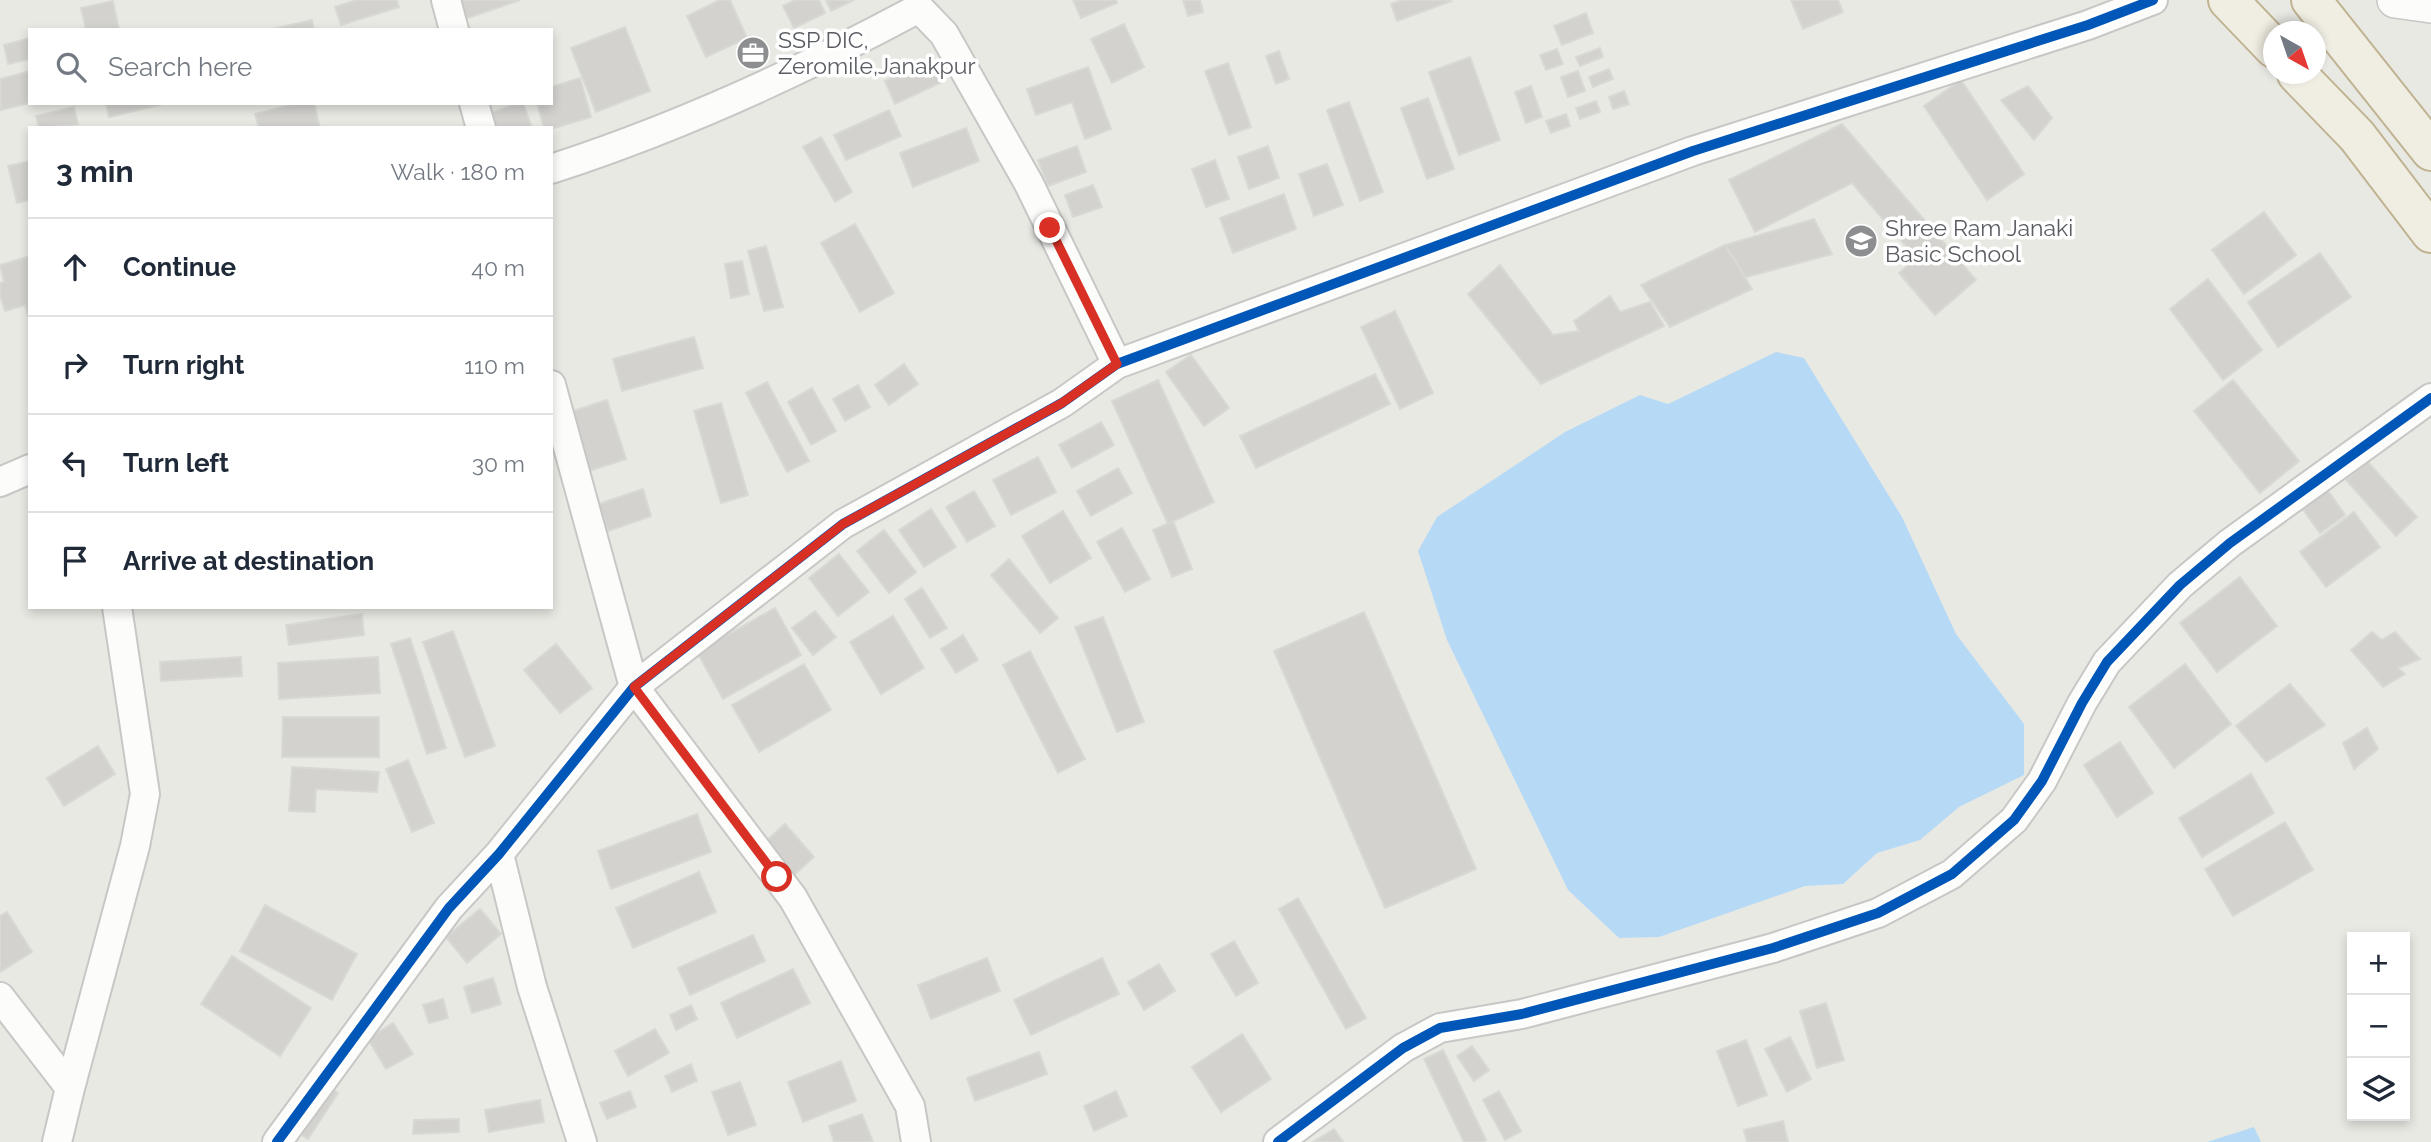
<!DOCTYPE html>
<meta charset="utf-8">
<style>
:root{--surface:#fff;--page:#f2f2f3;--text:#1f2937;--muted:#747a83;--line:#e0e1e3}
body{margin:0;font-family:Raleway,sans-serif;background:var(--page);color:var(--text)}
.controls{position:absolute;right:21px;bottom:21px;display:grid;overflow:hidden;border-radius:0px;box-shadow:0 4px 10px #0003}
.controls button{width:63px;height:63px;display:grid;place-items:center;padding:0;border:0;border-bottom:2px solid var(--line);background:var(--surface);color:var(--text);font:35px sans-serif}
.compass{position:absolute;left:2263px;top:21px;width:63px;height:63px;border-radius:50%;background:var(--surface);box-shadow:0 4px 10px #0003;rotate:140deg}
.stop{position:absolute;width:21px;height:21px;margin:-16px;border:5px solid #d93025;border-radius:50%;background:#fff}
.stop.end{background:#d93025;border-color:#fff;box-shadow:0 2px 7px #0008}
.list{margin:0;padding:0;list-style:none}
h2{display:flex;justify-content:space-between;align-items:center;height:91px;margin:0;padding:0 28px;font-size:30px}
h2 small{font-size:23px;font-weight:400;color:var(--muted)}
.list li{display:grid;grid-template-columns:46px 1fr auto;gap:21px;align-items:center;box-sizing:border-box;height:98px;padding:0 28px;border-top:2px solid var(--line)}
.list b{display:block;font-size:26px;white-space:nowrap}
.list em{font-size:23px;font-style:normal;color:var(--muted)}
.icon{flex:none;width:38px;height:38px;fill:none;stroke:currentColor;stroke-width:2;stroke-linecap:round;stroke-linejoin:round}
.map{position:relative;flex:none;width:2431px;height:1142px;overflow:hidden}
.search{position:absolute;background:var(--surface);box-shadow:0 4px 10px #0003;left:28px;top:28px;width:525px;height:77px;display:flex;align-items:center;gap:18px;box-sizing:border-box;padding:0 24px;border-radius:0px;color:var(--muted);font-size:26px}
.panel{position:absolute;background:var(--surface);box-shadow:0 4px 10px #0003;left:28px;top:126px;width:525px;height:483px;border-radius:0px}
.map>svg:first-child{display:block}
</style>
<div class="map">
<svg width="2431" height="1142" viewBox="0 0 2431 1142">
<rect width="100%" height="100%" fill="#e9e9e4"/>
<path fill="#b6daf6" d="M1776 352 1804 358 1902 517 1956 634 2024 724V775L1959 807 1920 840 1877 853 1843 884 1805 886 1659 937 1619 938 1568 890 1447 640 1418 551 1437 517 1565 432 1640 395 1668 404Z
M2254 1127 2261 1142H2207Z"/>
<path fill="#d3d2cf" stroke="#d8d8d4" stroke-width="2" d="M357 0H397L399 7 341 25 335 7Z
M456 0H520L462 20Z
M720 0H730L747 38 706 57 687 16Z
M795 0H819L825 13 794 28 783 6Z
M826 0H854L831 11Z
M1073 0H1116L1117 3 1081 18Z
M1183 0H1200L1203 12 1188 16Z
M1402 0H1450L1451 1 1397 21 1391 4Z
M1791 0H1838L1843 12 1803 29Z
M113 1 119 30H86L81 8Z
M1586 13 1593 33 1562 45 1554 26Z
M312 20 314 30H269Z
M1124 24 1144 67 1112 83 1091 39Z
M625 27 650 91 596 112 571 48Z
M30 38V59L8 64 4 45Z
M1600 48 1603 57 1580 66 1576 57Z
M1557 49 1563 64 1546 70 1540 55Z
M1279 51 1289 79 1276 84 1266 56Z
M1470 57 1500 140 1459 155 1429 72Z
M930 59 940 83 895 104 885 81Z
M1228 63 1251 127 1229 135 1205 71Z
M1088 67 1111 129 1085 139 1072 102 1036 115 1027 89Z
M1609 69 1613 79 1593 87 1589 77Z
M30 71V103L1 110 0 79Z
M1578 71 1585 91 1568 97 1561 77Z
M580 78 591 117 551 129 544 128 537 103H551V87Z
M1961 80 2024 174 1987 200 1924 106Z
M1531 86 1542 117 1526 123 1515 92Z
M2028 86 2052 118 2034 140 2001 100Z
M1624 91 1629 104 1613 109 1609 97Z
M1428 98 1454 169 1427 179 1401 108Z
M1596 101 1600 112 1580 119 1576 108Z
M1349 102 1383 192 1360 201 1327 110Z
M106 103H163V104L109 117Z
M299 103H314L320 128H259L255 114Z
M519 103H523L532 128H495L490 113Z
M74 107 78 124 39 128 36 116Z
M889 110 901 136 846 160 834 135Z
M1566 114 1570 126 1551 133 1546 121Z
M1842 124 1976 280 1935 315 1899 273 1916 258 1852 183 1755 232 1729 180Z
M966 128 979 161 913 187 900 153Z
M821 137 852 192 835 202 803 147Z
M1077 146 1086 172 1048 186 1038 160Z
M1268 146 1279 178 1249 189 1238 157Z
M1215 160 1229 199 1206 207 1192 169Z
M30 161V200L17 203 8 166Z
M1327 164 1343 205 1314 216 1299 174Z
M1093 185 1102 207 1073 217 1065 195Z
M1284 194 1296 229 1233 253 1220 218Z
M2264 212 2296 255 2244 294 2212 250Z
M1814 219 1832 254 1746 277 1725 245Z
M855 224 894 293 860 312 821 243Z
M1725 245 1752 289 1670 327 1641 285Z
M766 246 783 307 764 311 748 251Z
M2320 253 2351 297 2278 347 2248 302Z
M30 256V321L25 305 5 311 0 295V283L4 282 0 265Z
M742 261 749 294 731 298 725 264Z
M1500 265 1553 335 1579 331 1574 321 1610 296 1620 312 1650 302 1664 326 1541 384 1468 294Z
M2208 279 2262 350 2223 380 2170 309Z
M1395 311 1433 393 1400 409 1361 327Z
M694 337 703 368 622 391 613 359Z
M1191 355 1229 408 1204 426 1166 372Z
M904 364 918 384 889 405 875 385Z
M1375 374 1390 404 1256 468 1240 436Z
M1158 380 1214 502 1168 524 1112 401Z
M2233 380 2299 461 2260 493 2194 411Z
M767 382 809 461 787 472 746 393Z
M858 385 870 407 845 421 833 399Z
M812 388 836 431 811 445 788 402Z
M607 400 626 459 586 472 567 413Z
M721 403 748 495 721 503 694 411Z
M1101 422 1114 445 1072 468 1059 445Z
M1038 457 1056 492 1011 515 993 480Z
M2367 461 2417 517 2396 536 2346 480Z
M1118 468 1132 493 1091 516 1077 491Z
M2324 485 2345 515 2320 533 2299 504Z
M643 489 651 516 608 531 599 504Z
M974 491 995 526 967 542 946 507Z
M931 509 956 547 924 567 899 530Z
M1063 511 1091 558 1050 583 1022 536Z
M2354 512 2380 547 2326 587 2300 552Z
M1173 521 1192 569 1172 577 1153 530Z
M1122 528 1150 579 1125 592 1097 542Z
M884 530 916 572 889 593 857 551Z
M839 554 869 592 838 616 809 578Z
M1009 559 1058 618 1040 633 991 575Z
M2240 577 2277 626 2217 672 2180 623Z
M922 588 947 628 930 638 905 599Z
M775 608 801 655 723 699 697 652Z
M815 611 836 637 813 655 792 628Z
M1364 612 1476 869 1385 908 1274 651Z
M362 614 364 635 289 645 286 625Z
M893 616 924 668 881 694 850 642Z
M1103 617 1144 722 1117 732 1075 627Z
M453 631 495 746 465 757 423 642Z
M2372 632 2382 640 2395 632 2420 659 2398 668 2405 674 2383 687 2351 650Z
M963 635 978 660 956 673 941 649Z
M410 638 446 748 427 754 391 644Z
M556 644 592 688 560 713 524 670Z
M1030 651 1085 759 1058 773 1003 665Z
M241 657 242 676 161 681 160 662Z
M378 657 380 693 279 699 278 663Z
M804 664 831 710 759 752 732 705Z
M2185 664 2231 724 2174 768 2129 707Z
M2290 684 2325 725 2266 762 2236 726Z
M283 717H379V757H282Z
M2367 728 2378 749 2354 769 2343 743Z
M2120 742 2153 793 2117 817 2084 765Z
M98 746 115 774 64 806 47 778Z
M408 760 434 823 412 832 386 769Z
M292 767 379 772 377 792 316 789 315 812 289 811Z
M2251 774 2274 813 2202 857 2179 818Z
M697 814 711 852 611 889 598 851Z
M2285 822 2313 870 2233 916 2205 869Z
M785 824 814 857 795 874 766 841Z
M699 872 716 912 633 948 616 908Z
M1298 898 1366 1018 1346 1029 1279 909Z
M265 905 357 954 332 1000 240 951Z
M480 909 501 934 467 963 446 937Z
M7 912 32 952 0 972V916Z
M753 935 765 961 690 995 678 968Z
M1234 941 1258 983 1236 996 1211 954Z
M232 956 311 1008 280 1056 201 1004Z
M987 958 1000 991 931 1019 918 985Z
M1102 958 1119 994 1031 1035 1014 1000Z
M1159 964 1175 991 1144 1010 1128 982Z
M793 969 810 1003 737 1038 721 1003Z
M493 978 501 1004 472 1013 464 987Z
M443 999 448 1018 429 1023 423 1005Z
M1826 1003 1844 1060 1817 1068 1800 1011Z
M691 1005 697 1019 676 1030 670 1015Z
M393 1023 413 1054 386 1069 368 1039Z
M655 1029 669 1053 628 1076 615 1051Z
M1242 1034 1271 1079 1221 1112 1192 1067Z
M1790 1037 1811 1079 1787 1092 1765 1049Z
M1746 1040 1767 1095 1738 1106 1717 1051Z
M1472 1046 1489 1070 1474 1081 1457 1056Z
M1443 1050 1486 1140 1482 1142H1464L1424 1059Z
M1039 1052 1047 1074 975 1101 967 1078Z
M841 1061 856 1101 803 1122 788 1082Z
M691 1064 697 1081 672 1092 665 1076Z
M740 1082 756 1125 728 1135 712 1092Z
M324 1084 338 1093 308 1139 295 1130Z
M630 1091 636 1107 607 1119 600 1103Z
M1116 1091 1127 1116 1094 1131 1084 1106Z
M1499 1091 1521 1131 1505 1140 1483 1100Z
M540 1100 544 1122 489 1132 485 1110Z
M862 1114 873 1142H834L829 1126Z
M459 1119V1132L413 1134 414 1120Z
M1783 1121 1788 1142H1747L1744 1130Z
M1334 1129 1343 1142H1313Z"/>
<g fill="none" stroke-linecap="round" stroke-linejoin="round">
<defs>
<path id="minor" d="M446 0 454 30
M474 103 481 128
M551 169C678 128 802 71 919 8L944 34 1028 182 1117 364
M551 385 634 687 793 898 910 1106 916 1142
M0 482 30 469
M499 854 532 987 582 1142
M0 997 70 1088 57 1142
M70 1088 135 846 145 794 117 607
M277 1142 449 908 499 854 634 687 843 524 1062 403 1117 364 1693 151 2088 25 2153 0
M1278 1142 1403 1048 1440 1028 1522 1014 1773 948 1878 913 1952 874 2014 820 2042 781 2082 703 2107 662 2180 585 2230 543 2431 398"/>
<path id="tertiary" d="M2395 0 2431 5"/>
<path id="trunk" d="M2228 0 2274 48
M2311 0 2431 151
M2297 74 2357 136 2431 233"/>
</defs>
<use href="#minor" stroke="#c7c7c6" stroke-width="32"/>
<use href="#tertiary" stroke="#c7c7c6" stroke-width="38"/>
<use href="#trunk" stroke="#c0b392" stroke-width="42"/>
<use href="#minor" stroke="#fcfcfb" stroke-width="28"/>
<use href="#tertiary" stroke="#fcfcfb" stroke-width="35"/>
<use href="#trunk" stroke="#f0eee3" stroke-width="38"/>
<defs>
<path id="cycleway" d="M277 1142 449 908 499 854 634 687 843 524 1062 403 1117 364 1693 151 2088 25 2153 0
M1278 1142 1403 1048 1440 1028 1522 1014 1773 948 1878 913 1952 874 2014 820 2042 781 2082 703 2107 662 2180 585 2230 543 2431 398"/>
</defs>
<use href="#cycleway" stroke="#fff" stroke-width="15"/>
<use href="#cycleway" stroke="#0057b8" stroke-width="10"/>
</g>
<g fill="none" stroke-linecap="round" stroke-linejoin="round">
<path stroke="#d93025" stroke-width="9" d="M777 877 634 687 843 524 1062 403 1117 364 1050 228"/>
</g>
<defs>
<symbol id="office-disc" viewBox="-11 -11 22 22"><circle r="9.5" fill="#8c8e90" stroke="#fff"/><path d="M-6-3h4V-5.5h4V-3h4V5H-6ZM-1-4.5V-3h2v-1.5ZM-6 0V1H6V0Z" fill="#fff"/></symbol>
<symbol id="school-disc" viewBox="-11 -11 22 22"><circle r="9.5" fill="#8c8e90" stroke="#fff"/><path d="M0-5L7-2L0 1L-7-2ZM-4 1L0 2.5L4 1V4Q0 6-4 4Z" fill="#fff"/></symbol>
</defs>
<g fill-rule="evenodd">
<use href="#office-disc" x="734" y="34" width="38" height="38"/>
<use href="#school-disc" x="1842" y="222" width="38" height="38"/>
</g>
<g text-anchor="middle" stroke-width="7" stroke-linejoin="round" paint-order="stroke">
<g font-size="23" fill="#5a5d62" stroke="#fff" text-anchor="start">
<text x="778" y="48">SSP DIC,<tspan x="778" dy="26">Zeromile,Janakpur</tspan></text>
<text x="1885" y="236">Shree Ram Janaki<tspan x="1885" dy="26">Basic School</tspan></text>
</g>
</g>
</svg>
<div class="controls">
<button>+</button>
<button>−</button>
<button><svg class="icon" aria-label="layers" viewBox="0 0 24 24"><path d="M12 4l9 5-9 5-9-5zM3 14l9 5 9-5"/></svg></button>
</div>
<svg class="compass" viewBox="-18 -18 36 36"><path d="M0-13l5 13h-10z" fill="#e53935"/><path d="M0 13l5-13h-10z" fill="#747a83"/></svg>
<div class="stop" style="left:777px;top:877px"></div>
<div class="stop end" style="left:1050px;top:228px"></div>
<div class="search"><svg class="icon" aria-label="search" viewBox="0 0 24 24"><circle cx="10" cy="10" r="6"/><path d="M15 15l6 6"/></svg>Search here</div>
<section class="panel">
<h2>3 min<small>Walk · 180 m</small></h2>
<ul class="list">
<li><svg class="icon" aria-label="ahead" viewBox="0 0 24 24"><path d="M12 20V5M6 11l6-6 6 6"/></svg><div><b>Continue</b></div><em>40 m</em></li>
<li><svg class="icon" aria-label="right" viewBox="0 0 24 24"><path d="M7 20v-9h11M14 6l5 5-5 5"/></svg><div><b>Turn right</b></div><em>110 m</em></li>
<li><svg class="icon" aria-label="left" viewBox="0 0 24 24"><path d="M17 20v-9H6M10 6l-5 5 5 5"/></svg><div><b>Turn left</b></div><em>30 m</em></li>
<li><svg class="icon" aria-label="arrive" viewBox="0 0 24 24"><path d="M6 21V4h12l-3 4 3 4H6"/></svg><div><b>Arrive at destination</b></div></li>
</ul>
</section>
</div>
